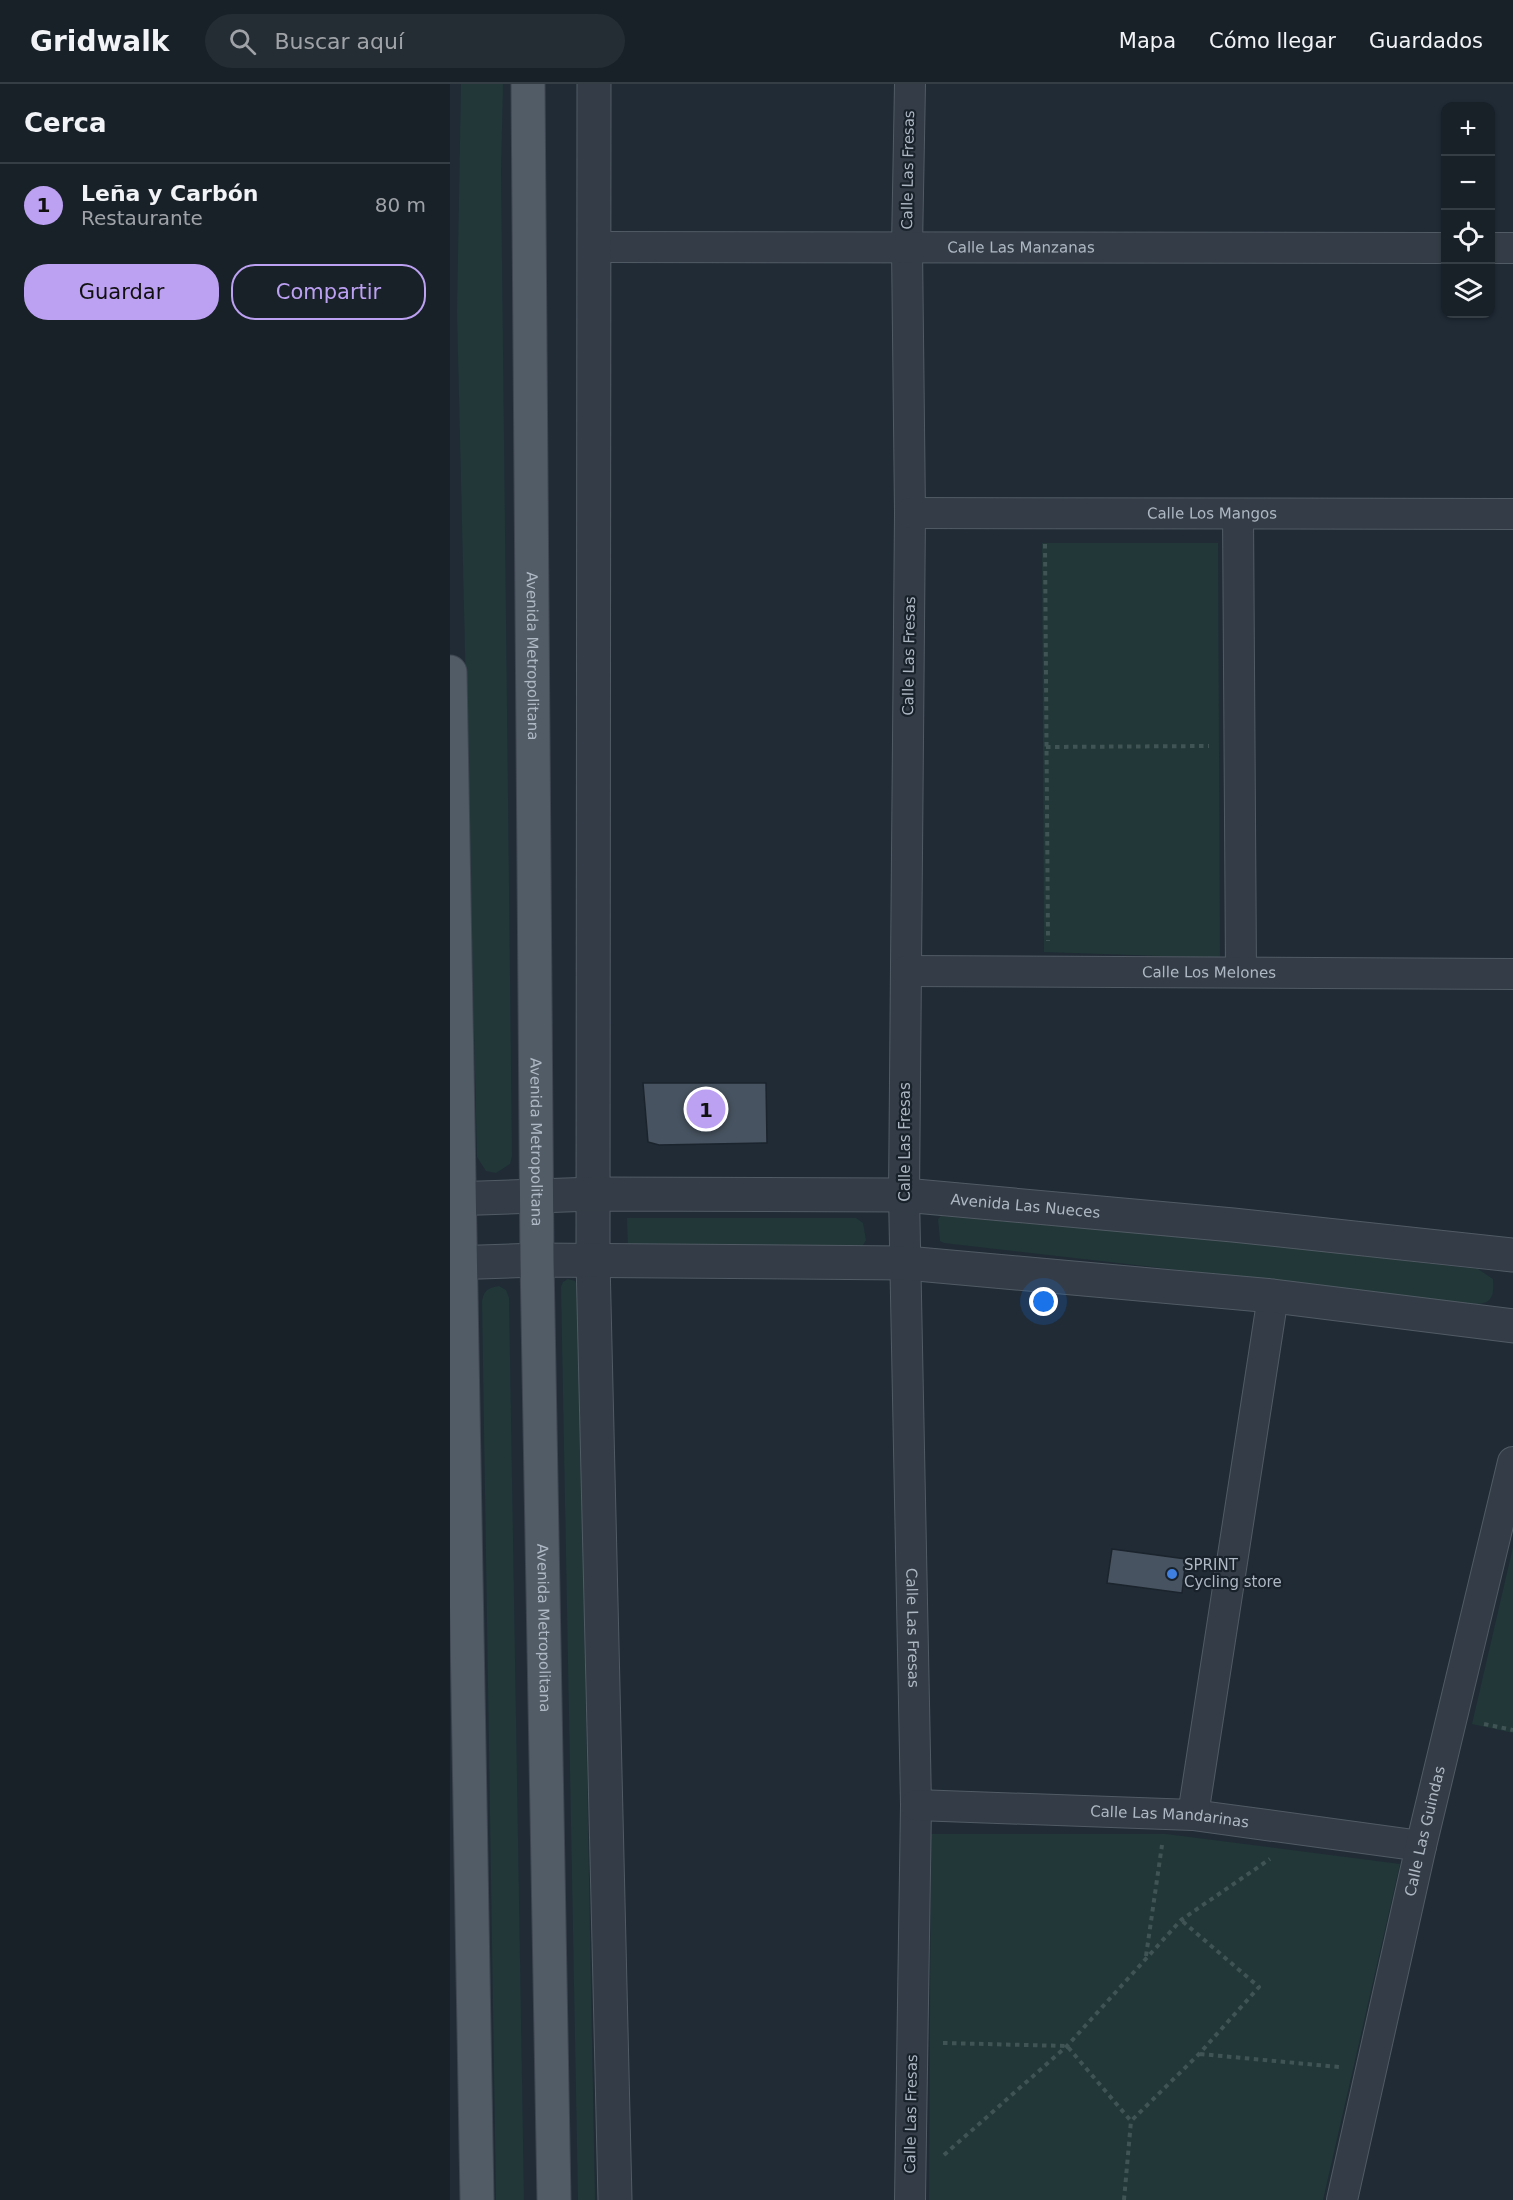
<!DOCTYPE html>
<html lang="es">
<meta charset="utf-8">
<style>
:root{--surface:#182028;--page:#252d34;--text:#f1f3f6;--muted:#9fa3a8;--line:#363e45;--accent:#bca0f2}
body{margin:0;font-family:"DejaVu Sans",sans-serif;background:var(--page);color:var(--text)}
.controls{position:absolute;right:18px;top:18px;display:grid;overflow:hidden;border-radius:12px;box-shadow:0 2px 4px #0004}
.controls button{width:54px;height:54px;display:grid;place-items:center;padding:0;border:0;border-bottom:2px solid var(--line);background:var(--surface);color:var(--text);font:30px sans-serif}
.you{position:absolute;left:594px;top:1218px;width:21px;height:21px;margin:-15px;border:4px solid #fff;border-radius:50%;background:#1a73e8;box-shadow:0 0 0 9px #1a73e833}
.badge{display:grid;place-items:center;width:39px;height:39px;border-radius:50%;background:var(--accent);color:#111;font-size:20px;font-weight:700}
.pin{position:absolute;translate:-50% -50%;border:3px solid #fff;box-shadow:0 2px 6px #0006}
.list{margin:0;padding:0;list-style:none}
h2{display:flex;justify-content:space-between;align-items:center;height:78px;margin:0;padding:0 24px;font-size:26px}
h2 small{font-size:20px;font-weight:400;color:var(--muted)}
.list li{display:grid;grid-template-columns:39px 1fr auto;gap:18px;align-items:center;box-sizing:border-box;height:84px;padding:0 24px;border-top:2px solid var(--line)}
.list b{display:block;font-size:22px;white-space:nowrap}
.list p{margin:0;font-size:20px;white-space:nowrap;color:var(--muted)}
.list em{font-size:20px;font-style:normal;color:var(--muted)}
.actions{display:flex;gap:12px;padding:18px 24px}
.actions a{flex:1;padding:14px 0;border:2px solid var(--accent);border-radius:24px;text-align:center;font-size:21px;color:var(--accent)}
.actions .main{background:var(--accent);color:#111}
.icon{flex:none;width:33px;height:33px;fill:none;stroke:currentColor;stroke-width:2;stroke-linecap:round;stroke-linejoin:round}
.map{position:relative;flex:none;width:1063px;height:2116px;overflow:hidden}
header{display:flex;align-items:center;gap:36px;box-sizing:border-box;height:84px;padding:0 30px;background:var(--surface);border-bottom:2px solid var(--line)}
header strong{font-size:28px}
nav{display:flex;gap:33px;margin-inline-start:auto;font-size:21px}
.search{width:420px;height:54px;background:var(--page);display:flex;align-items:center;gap:15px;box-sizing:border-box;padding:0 21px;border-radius:33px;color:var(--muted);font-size:22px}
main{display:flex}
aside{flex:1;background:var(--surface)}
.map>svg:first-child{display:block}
</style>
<header>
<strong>Gridwalk</strong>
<div class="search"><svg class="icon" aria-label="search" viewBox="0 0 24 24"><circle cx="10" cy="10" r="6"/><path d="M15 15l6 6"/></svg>Buscar aquí</div>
<nav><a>Mapa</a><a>Cómo llegar</a><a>Guardados</a></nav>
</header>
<main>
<aside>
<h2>Cerca<small></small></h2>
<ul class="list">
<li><span class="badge">1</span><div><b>Leña y Carbón</b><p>Restaurante</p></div><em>80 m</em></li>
</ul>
<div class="actions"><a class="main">Guardar</a><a>Compartir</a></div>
</aside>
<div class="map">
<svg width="1063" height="2116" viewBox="0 0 1063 2116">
<rect width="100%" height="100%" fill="#202b36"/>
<path fill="#223737" d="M11 0H53L51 88 62 1072 60 1080 46 1089 36 1087 27 1073 7 228Z
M592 459H768L770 874 594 868Z
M491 1132 784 1157 1028 1185 1043 1195C1044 1211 1043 1220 1025 1220L494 1159 490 1157 488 1135Z
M177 1134H406L413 1139 416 1156 412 1163 178 1167Z
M118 1195 125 1197 128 1202 145 2116H128L111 1203 113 1198Z
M49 1202 56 1206 59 1214 74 2116H46L32 1217C34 1206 38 1204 49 1202Z
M1063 1463V1649L1022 1640Z
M481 1750H716L950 1780 873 2116H479Z"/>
<path fill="#475360" stroke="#1b242d" stroke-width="1.5" d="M193 999H316L317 1059 209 1061 198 1058Z
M662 1465 736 1475 732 1509 657 1499Z"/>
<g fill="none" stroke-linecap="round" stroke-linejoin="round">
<defs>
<g id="minor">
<path id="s1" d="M460 0 457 163 460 429 454 1111 466 1721 460 2116"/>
<path id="s2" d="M145 163 996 164"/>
<path d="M1040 164H1063"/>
<path id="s3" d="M460 429 1063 430"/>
<path d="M788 430 791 888"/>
<path id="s4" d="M456 887 1063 890"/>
<path id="s5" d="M466 1721 743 1731 971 1762"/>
<path d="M743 1731 823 1212"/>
<path id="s6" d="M892 2116 971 1762 1063 1378"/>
</g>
<g id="tertiary">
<path d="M144 0 143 1176 165 2116"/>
<path id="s7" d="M0 1115 144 1110 454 1111 783 1141 1063 1171"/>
<path d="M0 1179 87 1176 456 1179 823 1212 1063 1242"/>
</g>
<g id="primary">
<path id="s8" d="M78 0 87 1176 104 2116"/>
<path d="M0 588 27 2116"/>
</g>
</defs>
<use href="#minor" stroke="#515b65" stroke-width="32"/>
<use href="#tertiary" stroke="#515b65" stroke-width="35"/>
<use href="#primary" stroke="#3d4651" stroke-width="35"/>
<path stroke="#405455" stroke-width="4" stroke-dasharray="4.5 4.5" stroke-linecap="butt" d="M595 460 598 857
M596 663 759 662
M1034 1640 1063 1646
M696 1872 712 1761
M493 1959 617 1962 681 2037 749 1970 809 1903 731 1836
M750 1970 889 1983
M494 2071 617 1962 731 1836 820 1775
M674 2116 681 2037"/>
<use href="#minor" stroke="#343d47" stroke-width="30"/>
<use href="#tertiary" stroke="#343d47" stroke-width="33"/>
<use href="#primary" stroke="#525c67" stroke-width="33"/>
</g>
<circle fill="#3f7fe0" stroke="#19222b" stroke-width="2" cx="722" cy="1490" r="6"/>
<g text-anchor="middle" stroke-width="4.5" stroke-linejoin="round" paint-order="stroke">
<g font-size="15" fill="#aeb8c4" stroke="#19222b">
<text transform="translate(458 86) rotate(-89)" y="5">Calle Las Fresas</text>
<text dy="5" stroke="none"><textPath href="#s2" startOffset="426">Calle Las Manzanas</textPath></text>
<text dy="5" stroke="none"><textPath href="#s3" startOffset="302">Calle Los Mangos</textPath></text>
<text dy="5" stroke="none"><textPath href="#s8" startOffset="572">Avenida Metropolitana</textPath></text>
<text transform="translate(459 572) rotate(-89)" y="5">Calle Las Fresas</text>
<text dy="5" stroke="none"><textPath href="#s4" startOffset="303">Calle Los Melones</textPath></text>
<text dy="5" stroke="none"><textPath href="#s8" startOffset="1058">Avenida Metropolitana</textPath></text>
<text transform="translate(455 1058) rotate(-90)" y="5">Calle Las Fresas</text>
<text dy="5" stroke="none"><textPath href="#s7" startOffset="576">Avenida Las Nueces</textPath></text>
<text dy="5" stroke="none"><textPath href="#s8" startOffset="1544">Avenida Metropolitana</textPath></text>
<text dy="5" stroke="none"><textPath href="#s1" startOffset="1544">Calle Las Fresas</textPath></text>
<text dy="5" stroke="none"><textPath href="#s5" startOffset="254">Calle Las Mandarinas</textPath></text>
<text dy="5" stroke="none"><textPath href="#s6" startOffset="378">Calle Las Guindas</textPath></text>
<text transform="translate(461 2030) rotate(-89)" y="5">Calle Las Fresas</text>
</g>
<g font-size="15" fill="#aeb8c4" stroke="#19222b" text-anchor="start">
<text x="734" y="1486">SPRINT<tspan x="734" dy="17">Cycling store</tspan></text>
</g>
</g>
</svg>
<div class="controls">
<button>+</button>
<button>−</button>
<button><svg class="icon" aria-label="locate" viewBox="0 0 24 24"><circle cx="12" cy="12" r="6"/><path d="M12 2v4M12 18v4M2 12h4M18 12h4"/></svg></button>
<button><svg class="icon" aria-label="layers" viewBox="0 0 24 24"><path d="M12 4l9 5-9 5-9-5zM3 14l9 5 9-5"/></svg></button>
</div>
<div class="you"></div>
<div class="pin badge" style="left:256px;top:1025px">1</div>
</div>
</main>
